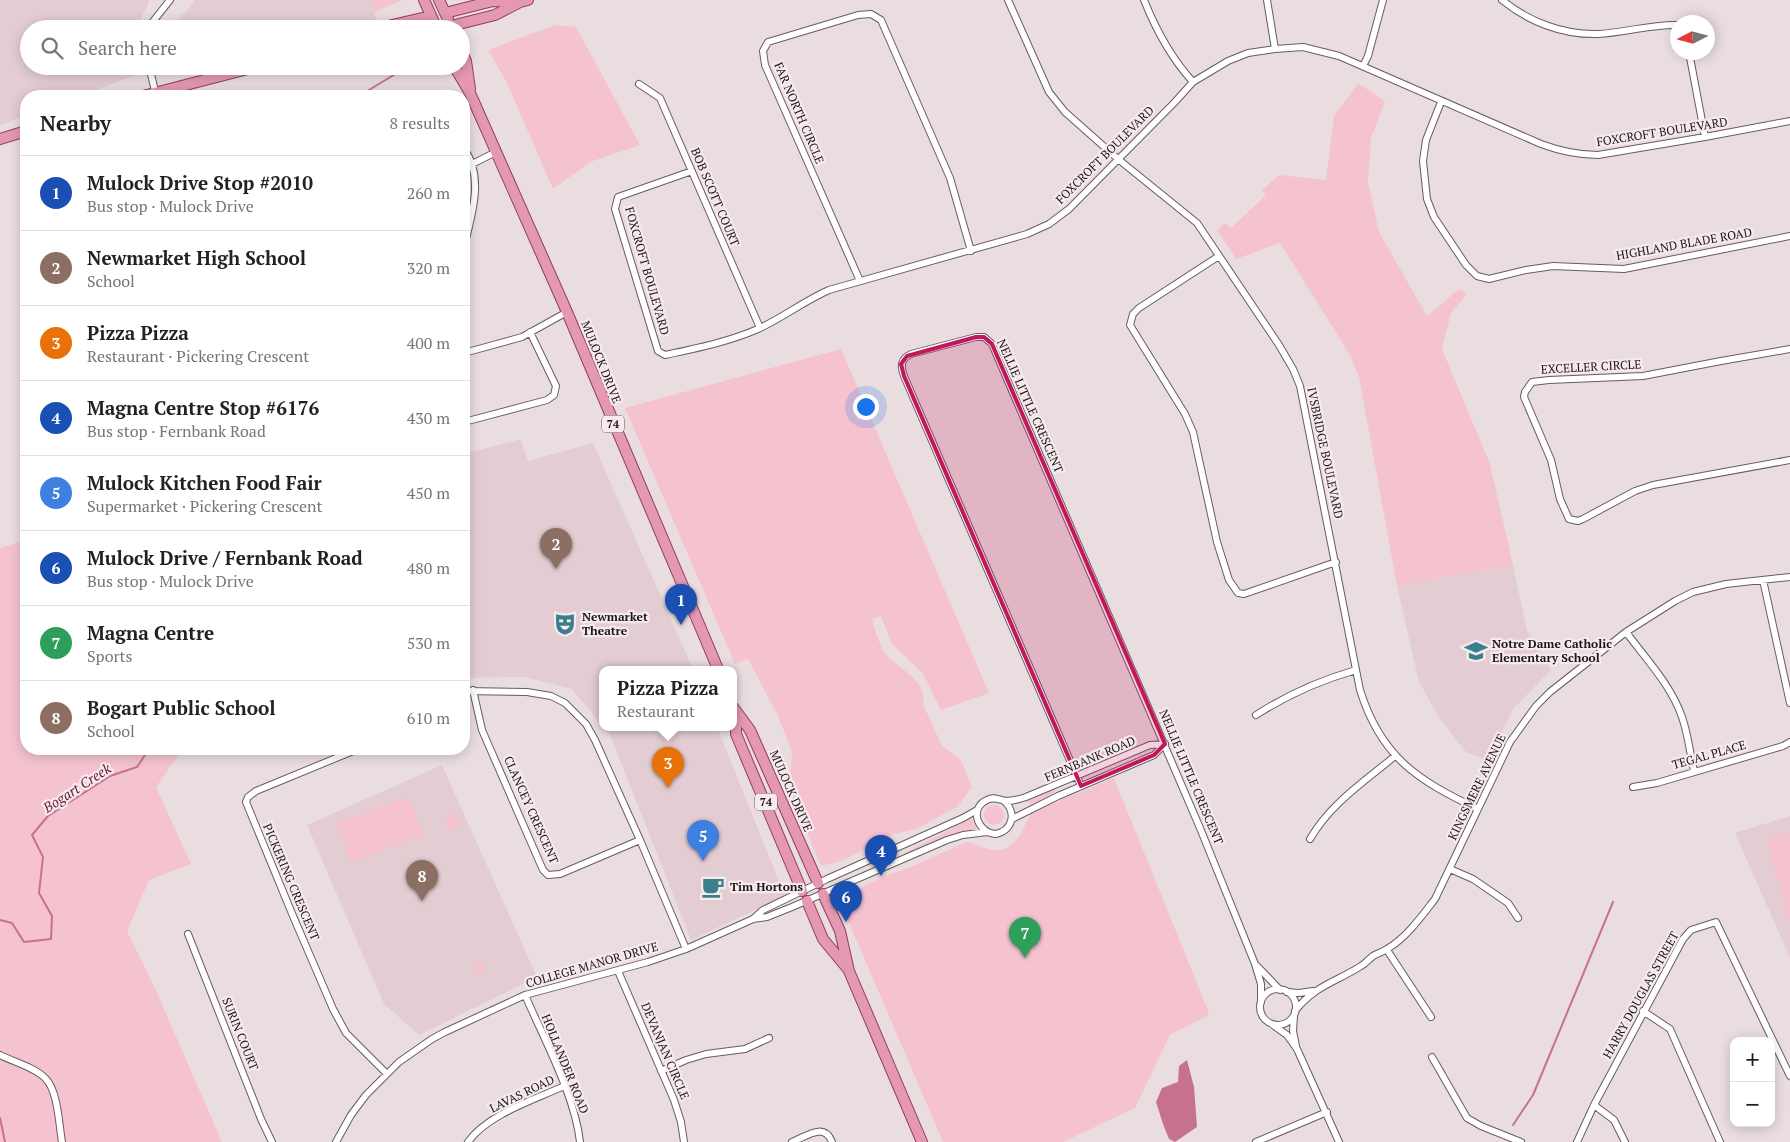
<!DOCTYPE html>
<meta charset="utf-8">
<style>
:root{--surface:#fff;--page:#f2f2f2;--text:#222;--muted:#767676;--line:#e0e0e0;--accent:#2563eb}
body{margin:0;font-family:"PT Serif",serif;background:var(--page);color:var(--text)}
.controls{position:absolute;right:15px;bottom:15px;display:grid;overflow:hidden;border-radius:10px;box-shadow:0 2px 12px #0003}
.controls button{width:45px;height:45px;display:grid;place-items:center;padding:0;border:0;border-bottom:1px solid var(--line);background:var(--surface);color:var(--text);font:25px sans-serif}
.compass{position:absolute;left:1670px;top:15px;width:45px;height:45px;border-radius:50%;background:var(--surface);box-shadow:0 2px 12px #0003;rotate:264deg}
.you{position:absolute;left:865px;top:406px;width:18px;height:18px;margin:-12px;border:4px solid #fff;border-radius:50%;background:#1a73e8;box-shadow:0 0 0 8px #1a73e833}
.badge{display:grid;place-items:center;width:32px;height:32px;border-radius:50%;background:var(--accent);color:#fff;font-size:16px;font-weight:700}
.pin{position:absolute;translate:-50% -41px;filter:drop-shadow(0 1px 2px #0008)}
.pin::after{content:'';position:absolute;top:26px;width:18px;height:15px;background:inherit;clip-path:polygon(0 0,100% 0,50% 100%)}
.popup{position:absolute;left:599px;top:666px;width:138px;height:65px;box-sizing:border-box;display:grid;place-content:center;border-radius:10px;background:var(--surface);filter:drop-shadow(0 1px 4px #0005);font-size:16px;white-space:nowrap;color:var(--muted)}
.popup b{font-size:19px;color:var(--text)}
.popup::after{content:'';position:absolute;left:50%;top:100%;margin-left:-10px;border:10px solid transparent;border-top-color:var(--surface)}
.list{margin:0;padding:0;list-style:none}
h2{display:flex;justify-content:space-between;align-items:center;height:65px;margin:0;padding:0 20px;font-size:21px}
h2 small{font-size:16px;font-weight:400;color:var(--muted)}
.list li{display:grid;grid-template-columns:32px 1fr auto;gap:15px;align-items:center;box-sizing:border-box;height:75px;padding:0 20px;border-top:1px solid var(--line)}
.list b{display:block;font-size:19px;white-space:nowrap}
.list p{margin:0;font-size:16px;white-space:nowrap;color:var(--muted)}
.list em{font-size:16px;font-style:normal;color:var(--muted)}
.icon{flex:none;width:28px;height:28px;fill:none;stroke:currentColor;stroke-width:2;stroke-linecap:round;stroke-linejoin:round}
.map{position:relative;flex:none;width:1790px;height:1142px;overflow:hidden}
.search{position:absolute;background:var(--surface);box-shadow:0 2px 12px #0003;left:20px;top:20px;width:450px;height:55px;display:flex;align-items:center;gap:12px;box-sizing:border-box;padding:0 18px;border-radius:28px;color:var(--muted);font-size:19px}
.panel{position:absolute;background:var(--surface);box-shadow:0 2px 12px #0003;left:20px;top:90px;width:450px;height:665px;border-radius:20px}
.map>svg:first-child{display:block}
</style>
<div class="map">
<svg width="1790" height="1142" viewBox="0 0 1790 1142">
<rect width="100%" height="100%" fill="#eadde0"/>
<path fill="#e3cdd3" d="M0 0H148L149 3 135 29H29V66H140L141 73 80 96H26V116L0 125Z
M195 0H373L376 22 347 29H171Z
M521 439 528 461 593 443 693 669H603V727H717L785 896 691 940 610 735 572 689 524 677 464 678V454Z
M1513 565 1527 630 1552 671 1548 673 1514 708 1487 760 1466 752 1438 716 1419 682 1397 586Z
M442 765 537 977 419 1035 384 1004 307 825Z
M1790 816V958L1735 833Z"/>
<path fill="#f5c3d0" d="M373 0H403L374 12Z
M555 25 576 27 640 145 590 162 553 189 506 81 488 50Z
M1358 83 1385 101 1371 138 1368 182 1379 232 1427 316 1459 289 1467 294 1451 313 1442 349 1490 464 1513 565 1397 586 1359 377 1350 355 1280 243 1236 259 1217 230 1226 223 1231 228 1266 195 1262 190 1279 175 1326 180 1334 116Z
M841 349 989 693 941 710 923 674 891 643 881 616 872 619C875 629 879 644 885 653 896 668 929 680 923 704L942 746 961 760 972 787 957 807 916 829 894 834 841 861 821 866 795 804 790 777 792 752 778 716 748 659 735 664 625 408Z
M26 540V749H183L156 787 191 864 149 880 127 931 154 986 222 1142H0V548Z
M1114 778 1209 1013 1207 1016 1170 1035 1135 1108 1063 1142H943L840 902 841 898 880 878 913 866 966 842C974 842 980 847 988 849 1014 855 1022 832 1031 812Z
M1055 789 1056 791 1046 798 1030 805 1028 801Z
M409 797 423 836 350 862 336 823Z
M984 815a10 10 0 1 1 20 0a10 10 0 1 1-20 0Z
M455 813 461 826 450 831 444 818Z
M972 818 977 829 976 831 955 834 904 856 903 854Z
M1790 832V922L1767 845 1775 835Z
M484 962 486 968 478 976 475 974 473 964Z"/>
<path fill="#c7728c" d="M1187 1060 1194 1087 1197 1127 1175 1142 1169 1139 1163 1124 1156 1102 1162 1088 1178 1082 1179 1066Z"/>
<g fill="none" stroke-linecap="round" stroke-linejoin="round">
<path stroke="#c7728c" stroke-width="2" d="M359 96 397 73
M0 920 12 923 24 942 51 939 52 916 39 893 43 857 32 835 48 816 110 776 137 767 149 749
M0 1118 5 1142
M1513 1125 1533 1095 1613 902"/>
<defs>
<path id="street" d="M1008 0 1049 92 1065 112 1118 159 1197 223 1279 345 1293 369 1300 386 1360 690C1381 757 1417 780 1478 809
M1144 0C1156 30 1171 58 1193 82
M1267 0 1275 49
M1502 0C1529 22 1563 35 1598 34 1624 33 1651 24 1678 25
M147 29 170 0
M1689 52 1705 137
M149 66 156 95
M1363 66 1368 56 1383 0
M639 84 660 98 760 328
M1441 102 1426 140 1423 161 1427 199 1434 217 1466 265 1477 276 1489 279 1526 270 1553 266 1624 269 1790 236
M464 149C485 177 471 217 464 247
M472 164 496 152
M692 171 618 197 615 209 658 351 665 355C697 348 728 342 758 329 782 318 804 301 829 290L1027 234 1049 224 1069 209 1174 103 1193 82 1228 61 1248 53 1275 49 1303 47 1339 56 1541 144C1560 151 1577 155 1598 155L1705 137 1790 121
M1219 256 1139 308 1133 314 1130 325 1185 414 1193 432 1217 542 1229 580 1238 593 1244 594 1336 562
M860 281 765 65 763 51 768 42 858 15 871 14 881 20 950 178 971 251
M1790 349 1721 361 1643 376 1549 380 1532 382 1525 392 1524 397 1551 460 1560 499 1569 519 1578 521 1583 519 1635 491 1653 485 1790 460
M464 353 522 337 567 312
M464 422 547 400 554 395 556 386 530 332
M1763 580 1790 703
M1626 632C1646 659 1671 685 1682 717 1688 734 1690 753 1694 771
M473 690 482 730 543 870 548 875 560 874 640 840
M464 691 527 692 551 696 565 703 586 724 595 740 640 840 686 949
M1256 715C1287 695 1321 680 1356 670
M358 749 256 791 248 797 246 802 293 916 333 1009 346 1033 387 1074
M1081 786 904 376C900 365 901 359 911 354L976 337H984L992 344 1200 828 1255 964 1261 984V1002
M1633 787 1657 783 1783 746 1790 742
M1004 801C1017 812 1013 831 995 834 977 832 969 808 987 800 994 796 999 800 1006 801 1013 801 1020 799 1026 797L1150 745 1165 744
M1012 819 1058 796 1154 755 1165 744
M1310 839C1330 804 1365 781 1395 756
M1450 869 1473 879 1508 903 1518 918
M753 919 763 910 827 879 963 818 977 810
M188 934 261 1119 272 1142
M1387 950 1431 1017
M1257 966 1280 990
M618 971 674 1100 681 1122 684 1142
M1260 1007a18 18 0 1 1 36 0a18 18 0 1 1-36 0Z
M1287 992 1299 993 1313 991
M525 995C544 1039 575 1096 580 1142
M1295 1011C1314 986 1336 982 1361 966 1366 963 1369 959 1373 956 1378 953 1383 952 1387 949 1407 937 1421 917 1435 899L1510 742 1536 706 1550 692 1626 632 1675 601 1693 592 1726 584 1790 577
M1643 1011 1670 1029 1720 1142
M1294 1016 1293 1031 1296 1046
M1273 1025 1287 1035 1297 1049 1339 1142
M0 1055C14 1062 34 1067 45 1078 58 1090 59 1125 62 1142
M1432 1057 1467 1118 1481 1126 1521 1142
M661 1071 686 1060 706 1054 745 1049 769 1038
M1594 1105 1614 1120 1625 1142
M336 1142 351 1115 366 1095 399 1062 432 1039 445 1032 525 995 648 962 686 949 753 919 767 917 792 907 947 840 963 835 987 832
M468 1142C488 1114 534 1100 564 1086
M792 1142C807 1136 824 1122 832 1142
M1256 1142 1327 1112
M1577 1142 1594 1105 1683 939 1691 930 1716 922 1790 1076"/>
<path id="primary" d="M424 0 437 29
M439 0 448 19
M445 13 493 1 518 2
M451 26 495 15 520 2 528 0
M388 29 392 25 431 16
M461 51 466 61 470 89
M454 66 470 93 567 312 718 669
M143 96 259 66
M0 139 26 131
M733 707 750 730 818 883
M736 713V734L802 891
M823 894 840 931 849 971 922 1142
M807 901 823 939 847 968"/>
</defs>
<use href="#street" stroke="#675c5f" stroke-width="8"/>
<use href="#primary" stroke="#923e5c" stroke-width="12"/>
<use href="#street" stroke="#fff" stroke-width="6"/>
<use href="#primary" stroke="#e498b3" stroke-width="10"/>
</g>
<path fill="#c2185b" fill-opacity="0.2" stroke="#c2185b" stroke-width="4" stroke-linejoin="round" d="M976 337H984L992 344 1165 744 1154 755 1081 786 904 376 901 364 907 356Z"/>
<defs>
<symbol id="theatre-bare" viewBox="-9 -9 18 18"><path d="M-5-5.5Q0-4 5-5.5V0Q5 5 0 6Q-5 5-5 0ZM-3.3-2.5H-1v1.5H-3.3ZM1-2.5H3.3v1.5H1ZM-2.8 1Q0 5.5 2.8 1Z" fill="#3a808c" stroke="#f7eaed" stroke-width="2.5" paint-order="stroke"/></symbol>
<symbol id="school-bare" viewBox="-9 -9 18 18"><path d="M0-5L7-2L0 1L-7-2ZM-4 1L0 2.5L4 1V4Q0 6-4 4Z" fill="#3a808c" stroke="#f7eaed" stroke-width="2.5" paint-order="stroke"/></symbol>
<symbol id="cafe-bare" viewBox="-9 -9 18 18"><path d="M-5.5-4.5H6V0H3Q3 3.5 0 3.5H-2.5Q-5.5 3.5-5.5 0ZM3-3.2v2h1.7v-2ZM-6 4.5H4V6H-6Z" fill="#3a808c" stroke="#f7eaed" stroke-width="2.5" paint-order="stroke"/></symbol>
</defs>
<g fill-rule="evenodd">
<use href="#theatre-bare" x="549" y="608" width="32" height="32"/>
<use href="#school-bare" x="1460" y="635" width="32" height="32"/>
<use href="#cafe-bare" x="697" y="871" width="32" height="32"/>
</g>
<g text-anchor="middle" stroke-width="4.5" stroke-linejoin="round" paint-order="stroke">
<g fill="#f7eaed" stroke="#5d5657" stroke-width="1">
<rect x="602" y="415.5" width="22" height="17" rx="4"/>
<rect x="755" y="793.5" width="22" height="17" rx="4"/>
</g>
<g font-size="11" font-weight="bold" fill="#1b1617">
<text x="613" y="428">74</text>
<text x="766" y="806">74</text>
</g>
<g font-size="12" fill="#1b1617" stroke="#f7eaed">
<text transform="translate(799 113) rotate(67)" y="4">FAR NORTH CIRCLE</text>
<text transform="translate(1662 132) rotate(-9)" y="4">FOXCROFT BOULEVARD</text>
<text transform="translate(1105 155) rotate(-45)" y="4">FOXCROFT BOULEVARD</text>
<text transform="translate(715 197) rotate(67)" y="4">BOB SCOTT COURT</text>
<text transform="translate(1684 244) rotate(-10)" y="4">HIGHLAND BLADE ROAD</text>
<text transform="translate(647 271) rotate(74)" y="4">FOXCROFT BOULEVARD</text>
<text transform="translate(601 362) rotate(68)" y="4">MULOCK DRIVE</text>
<text transform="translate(1591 367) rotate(-3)" y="4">EXCELLER CIRCLE</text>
<text transform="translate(1030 406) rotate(66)" y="4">NELLIE LITTLE CRESCENT</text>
<text transform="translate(1325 453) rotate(78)" y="4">IVSBRIDGE BOULEVARD</text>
<text transform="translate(1709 755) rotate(-16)" y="4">TEGAL PLACE</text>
<text transform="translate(1090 759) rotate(-23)" y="4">FERNBANK ROAD</text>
<text transform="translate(1191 777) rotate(67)" y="4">NELLIE LITTLE CRESCENT</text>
<text transform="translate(1477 787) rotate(-64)" y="4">KINGSMERE AVENUE</text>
<text transform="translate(791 791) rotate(66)" y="4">MULOCK DRIVE</text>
<text transform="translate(531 810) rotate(66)" y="4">CLANCEY CRESCENT</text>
<text transform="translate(291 882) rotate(67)" y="4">PICKERING CRESCENT</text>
<text transform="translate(592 965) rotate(-16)" y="4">COLLEGE MANOR DRIVE</text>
<text transform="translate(1641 995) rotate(-61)" y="4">HARRY DOUGLAS STREET</text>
<text transform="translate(240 1034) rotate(68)" y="4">SURIN COURT</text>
<text transform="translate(665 1051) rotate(67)" y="4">DEVANJAN CIRCLE</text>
<text transform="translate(565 1064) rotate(68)" y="4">HOLLANDER ROAD</text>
<text transform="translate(522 1094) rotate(-26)" y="4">LAVAS ROAD</text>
</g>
<g font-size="12" font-weight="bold" fill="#1b1617" stroke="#f7eaed" text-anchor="start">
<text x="582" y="621">Newmarket<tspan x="582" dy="14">Theatre</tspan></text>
<text x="1492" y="648">Notre Dame Catholic<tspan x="1492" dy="14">Elementary School</tspan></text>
<text x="730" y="891">Tim Hortons</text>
</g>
<g font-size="14" font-style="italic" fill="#631635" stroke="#f7eaed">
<text transform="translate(77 788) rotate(-33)" y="5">Bogart Creek</text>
</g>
</g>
</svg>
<div class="controls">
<button>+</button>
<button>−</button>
</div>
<svg class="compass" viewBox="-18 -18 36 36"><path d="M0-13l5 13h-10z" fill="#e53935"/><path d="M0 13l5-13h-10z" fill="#767676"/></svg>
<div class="you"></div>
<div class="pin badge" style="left:681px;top:625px;background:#1a4fb4">1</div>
<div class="pin badge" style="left:556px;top:569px;background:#8d6e63">2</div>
<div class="pin badge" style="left:668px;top:788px;background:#e8710a">3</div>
<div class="popup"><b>Pizza Pizza</b>Restaurant</div>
<div class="pin badge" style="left:881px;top:876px;background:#1a4fb4">4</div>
<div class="pin badge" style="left:703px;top:861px;background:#3f7fe0">5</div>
<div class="pin badge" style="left:846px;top:922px;background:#1a4fb4">6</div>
<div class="pin badge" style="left:1025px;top:958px;background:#2e9e5b">7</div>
<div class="pin badge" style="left:422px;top:901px;background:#8d6e63">8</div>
<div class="search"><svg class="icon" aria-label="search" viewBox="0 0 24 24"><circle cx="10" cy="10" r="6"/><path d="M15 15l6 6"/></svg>Search here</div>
<section class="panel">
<h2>Nearby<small>8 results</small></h2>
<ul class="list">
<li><span class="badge" style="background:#1a4fb4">1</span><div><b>Mulock Drive Stop #2010</b><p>Bus stop · Mulock Drive</p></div><em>260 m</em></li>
<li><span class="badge" style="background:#8d6e63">2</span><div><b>Newmarket High School</b><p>School</p></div><em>320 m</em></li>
<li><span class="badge" style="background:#e8710a">3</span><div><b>Pizza Pizza</b><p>Restaurant · Pickering Crescent</p></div><em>400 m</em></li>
<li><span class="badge" style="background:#1a4fb4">4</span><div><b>Magna Centre Stop #6176</b><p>Bus stop · Fernbank Road</p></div><em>430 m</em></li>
<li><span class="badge" style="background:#3f7fe0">5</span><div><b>Mulock Kitchen Food Fair</b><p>Supermarket · Pickering Crescent</p></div><em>450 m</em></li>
<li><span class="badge" style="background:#1a4fb4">6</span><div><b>Mulock Drive / Fernbank Road</b><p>Bus stop · Mulock Drive</p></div><em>480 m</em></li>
<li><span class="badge" style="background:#2e9e5b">7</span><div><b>Magna Centre</b><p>Sports</p></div><em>530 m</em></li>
<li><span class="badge" style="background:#8d6e63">8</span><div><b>Bogart Public School</b><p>School</p></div><em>610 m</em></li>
</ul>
</section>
</div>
